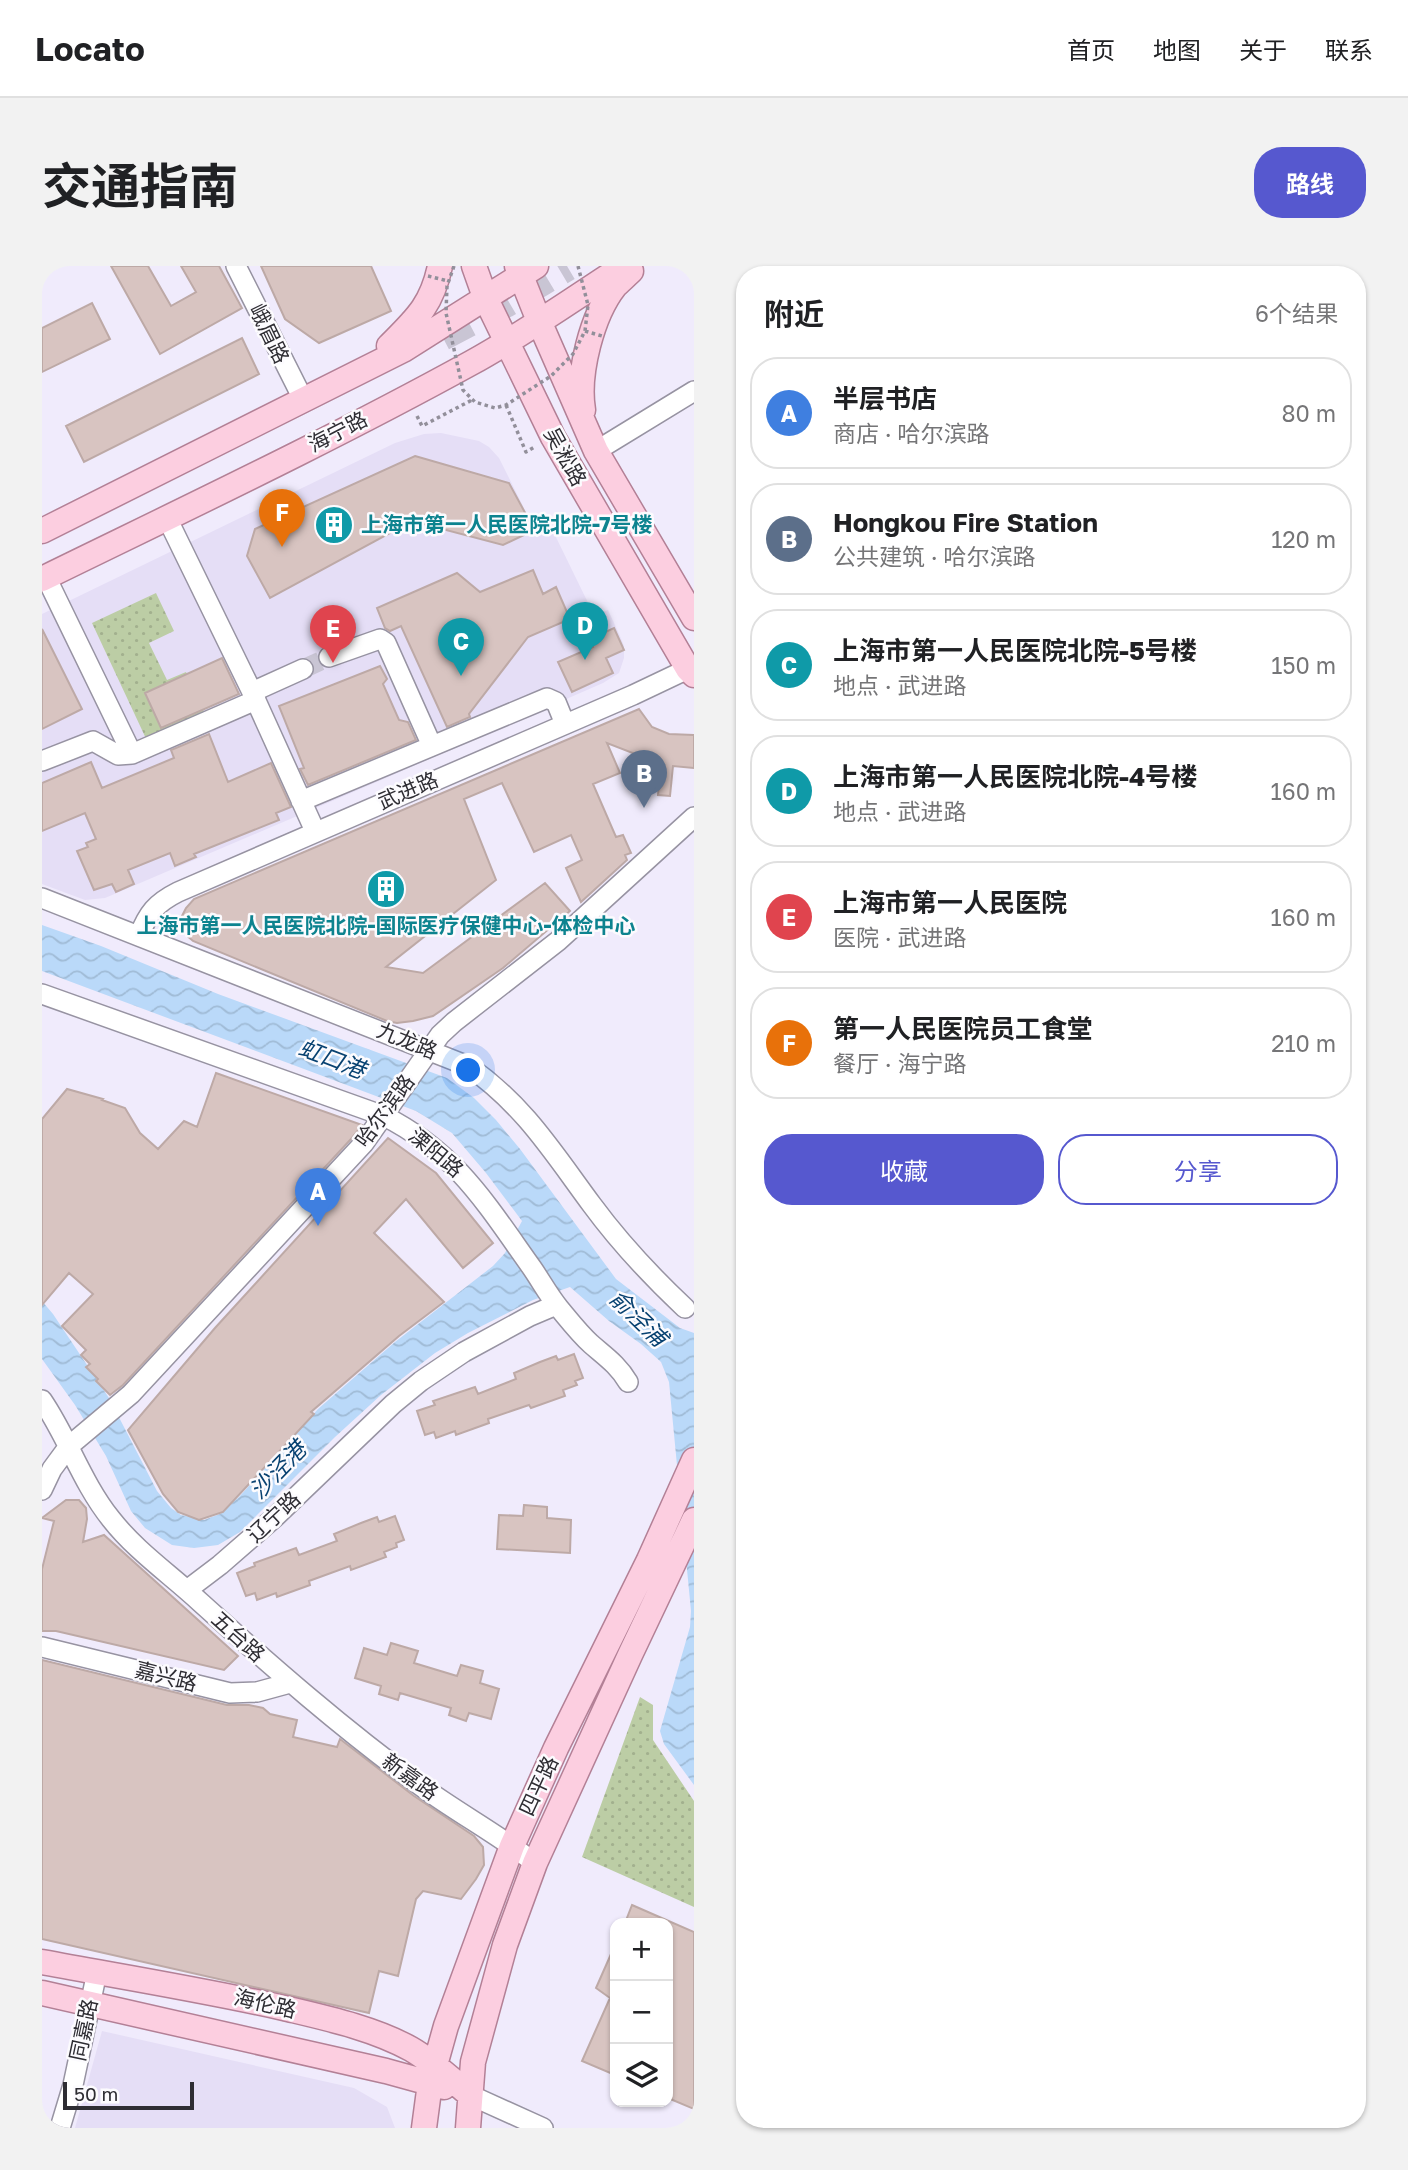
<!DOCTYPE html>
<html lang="zh">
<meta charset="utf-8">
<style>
:root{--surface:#fff;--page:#f2f2f2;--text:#202124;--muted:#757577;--line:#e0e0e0;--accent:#5658cf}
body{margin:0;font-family:"Golos Text","Noto Sans SC",sans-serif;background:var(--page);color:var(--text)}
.controls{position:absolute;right:21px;bottom:21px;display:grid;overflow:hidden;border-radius:14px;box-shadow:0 2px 5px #0004}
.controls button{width:63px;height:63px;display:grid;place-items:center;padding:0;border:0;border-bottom:2px solid var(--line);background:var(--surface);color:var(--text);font:35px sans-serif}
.scale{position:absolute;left:21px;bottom:18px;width:131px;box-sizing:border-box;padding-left:7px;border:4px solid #2e2d33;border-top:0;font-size:19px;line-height:24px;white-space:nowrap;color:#2e2d33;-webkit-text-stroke:5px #fcfbfe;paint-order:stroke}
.you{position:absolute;left:427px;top:805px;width:24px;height:24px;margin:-18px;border:5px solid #fff;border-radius:50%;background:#1a73e8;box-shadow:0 0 0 10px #1a73e833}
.badge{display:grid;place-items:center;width:46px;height:46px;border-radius:50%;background:var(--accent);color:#fff;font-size:23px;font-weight:700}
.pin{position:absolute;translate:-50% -58px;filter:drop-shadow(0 2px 4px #0008)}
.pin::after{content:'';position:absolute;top:37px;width:24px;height:21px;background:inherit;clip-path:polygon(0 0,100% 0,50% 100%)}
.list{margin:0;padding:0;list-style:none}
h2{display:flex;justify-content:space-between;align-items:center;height:91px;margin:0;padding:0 28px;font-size:30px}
h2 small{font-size:23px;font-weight:400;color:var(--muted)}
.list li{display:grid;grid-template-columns:46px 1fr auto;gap:21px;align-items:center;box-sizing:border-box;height:112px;margin:0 14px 14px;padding:0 14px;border:2px solid var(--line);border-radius:28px}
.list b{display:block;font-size:26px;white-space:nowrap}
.list p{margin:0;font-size:23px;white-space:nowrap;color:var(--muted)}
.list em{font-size:23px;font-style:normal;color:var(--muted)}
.actions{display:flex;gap:14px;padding:21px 28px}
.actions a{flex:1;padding:16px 0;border:2px solid var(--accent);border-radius:28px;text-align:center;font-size:24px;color:var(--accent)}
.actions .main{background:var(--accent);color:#fff}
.icon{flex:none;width:38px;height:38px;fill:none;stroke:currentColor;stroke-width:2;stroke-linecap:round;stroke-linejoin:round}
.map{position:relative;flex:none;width:652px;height:1862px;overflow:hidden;border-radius:28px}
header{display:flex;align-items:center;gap:42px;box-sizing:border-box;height:98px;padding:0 35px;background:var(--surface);border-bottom:2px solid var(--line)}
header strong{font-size:33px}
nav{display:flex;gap:38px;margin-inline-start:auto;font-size:24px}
.intro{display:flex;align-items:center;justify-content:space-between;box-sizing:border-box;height:168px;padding:0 42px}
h1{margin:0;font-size:49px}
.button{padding:18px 32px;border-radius:28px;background:var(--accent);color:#fff;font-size:24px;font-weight:700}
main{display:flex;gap:42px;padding:0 42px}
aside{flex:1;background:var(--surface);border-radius:28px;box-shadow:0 2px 5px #0004}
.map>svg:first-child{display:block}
</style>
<header>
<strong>Locato</strong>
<nav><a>首页</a><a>地图</a><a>关于</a><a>联系</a></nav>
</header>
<div class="intro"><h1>交通指南</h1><a class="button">路线</a></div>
<main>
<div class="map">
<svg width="652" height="1862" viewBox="0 0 652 1862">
<defs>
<pattern id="park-dots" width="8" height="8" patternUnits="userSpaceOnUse" patternTransform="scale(1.75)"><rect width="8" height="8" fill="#bccda5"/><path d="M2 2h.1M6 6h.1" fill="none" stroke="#a2b08e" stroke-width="1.8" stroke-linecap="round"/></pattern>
<pattern id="water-waves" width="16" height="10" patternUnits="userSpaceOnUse" patternTransform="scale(1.75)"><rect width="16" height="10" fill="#bad9f9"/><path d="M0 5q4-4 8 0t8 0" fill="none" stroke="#a0bbd6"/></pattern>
</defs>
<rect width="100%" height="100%" fill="#f0ebfc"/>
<path fill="#e5def6" d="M399 167 437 175 447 181 457 192 495 268 509 261 552 349 566 344 578 370 582 380V392L577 407 561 417 337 515 63 632 43 634 0 618V348L353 177 382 168Z
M60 1765 312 1822 345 1841 353 1862H33Z"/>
<path fill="url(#park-dots)" d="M114 327 132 365 107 377 125 414 144 406 165 452 107 479 50 357Z
M598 1431 611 1439V1474L652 1535V1641L540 1591Z"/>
<path fill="url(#water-waves)" d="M0 659 59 680 176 728 405 812 432 832 454 854 478 883 574 1013 638 1062 652 1067V1519L622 1478 618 1465 648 1361 649 1345 627 1116 619 1096 599 1078 567 1055 528 1021 491 1034 426 1067 393 1087 339 1129 293 1171 198 1266 176 1279 152 1282 130 1279 103 1262 89 1245 64 1190 33 1139 0 1093V1035L11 1048 67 1132 115 1225 129 1242 139 1249 162 1254 178 1248 197 1231 276 1143 353 1076 451 1000 463 987 480 955 444 907 410 867 374 845 0 705Z"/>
<path fill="#d8c4c1" stroke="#bda9a6" stroke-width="2" d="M69 0H106L129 40 154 26 139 0H177L200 42 118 88Z
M219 0H329L349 45 277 77 243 53Z
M50 37 68 73 0 106V62Z
M200 72 217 108 42 196 24 160Z
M373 190 467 217 487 254 482 269 461 279 370 255 228 332 205 290 213 263Z
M491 304 501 328 514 321 528 353 486 371 427 448 428 451 405 461 359 360 348 365 343 362 335 342 415 307 438 326Z
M572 362 582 384 564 392 571 407 530 426 516 396 551 381 548 373Z
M0 363 40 443 0 463Z
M180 392 197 428 119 462 103 427Z
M338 400 345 413 341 418 357 454 366 456 374 474 266 519 258 503 262 502 237 440Z
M597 443 610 461 627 468 652 469V502L631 500 628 530 616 529 619 498 565 477 578 507 551 518 574 571 581 569 589 587 583 589 585 594 539 636 524 602 540 594 529 569 492 586 460 517 422 533 454 614 344 701 381 707 503 617 528 645 461 702 391 750 371 755 355 757 345 755 151 675 144 669 140 650 144 642 152 633Z
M167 468 186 516 229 497 249 541 234 547 237 554 152 588 154 591 133 600 128 587 86 604 92 618 74 626 70 618 52 624 35 585 46 581 44 577 54 573 43 547 0 565V517L49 496 60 522 132 492 129 484Z
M174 807 320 859 309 873 81 1119 68 1129 54 1115 56 1113 44 1101 48 1098 39 1089 44 1084 20 1060 51 1028 27 1007 0 1039V853L25 823 61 833 60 834 83 842 98 867 116 883 142 855 155 861Z
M346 872 394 907 451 977 421 1002 364 933 332 967 402 1036 357 1070 269 1146 272 1148 181 1246 157 1254 136 1246 121 1228 86 1164 173 1062Z
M532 1088 541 1112 533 1115 535 1119 521 1124 523 1130 489 1142 487 1139 446 1153 447 1157 414 1169 413 1165 394 1172 392 1166 383 1169 375 1145 393 1139 391 1135 433 1121 436 1128 474 1113 472 1107 498 1096 514 1090 516 1094Z
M24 1234H37L44 1242 45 1253 41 1276 62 1269 196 1390 182 1404 14 1365H0V1303L12 1255 0 1252Z
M482 1239 505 1241V1252L529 1254 528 1287 455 1283 457 1249 481 1250Z
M353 1250 362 1274 354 1277 355 1281 342 1286 344 1291 309 1304 308 1300 267 1315 268 1319 235 1331 234 1327 215 1334 213 1327 204 1330 195 1307 213 1300 212 1297 254 1282 257 1289 295 1275 292 1268 319 1257 335 1251 337 1256Z
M349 1377 376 1385 372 1397 415 1410 419 1399 441 1405 438 1417 457 1423 449 1453 427 1447 424 1455 407 1449 409 1442 358 1427 356 1434 337 1428 339 1420 313 1412 322 1382 345 1389Z
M0 1394 185 1439H207L221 1442 228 1448 255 1454 251 1471 295 1481 298 1473 372 1530 432 1570 441 1581 442 1599 434 1613 419 1633 381 1625 374 1633 356 1710 337 1705 327 1747 0 1673Z
M590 1639 652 1666V1843L626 1832V1657H583Z
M573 1679V1809L540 1795 568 1732 554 1722Z"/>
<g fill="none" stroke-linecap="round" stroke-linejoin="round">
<path stroke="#c9c5d4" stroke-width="19" stroke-dasharray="19 10" stroke-linecap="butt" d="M261 403 287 391"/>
<path stroke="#c9c5d4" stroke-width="30" stroke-dasharray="30 15" stroke-linecap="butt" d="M400 70 463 37 525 0"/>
<defs>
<path id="minor" d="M194 0 262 135
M554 185 652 125
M125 252 210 426 273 565
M4 311 90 488
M287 391 338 373 344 377 390 480
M210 426 261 403
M0 495 51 475 76 489 90 488 214 434
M259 535 505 432 514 436 523 458
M0 632 426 800C482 839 510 885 550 939 578 977 609 1010 643 1042
M97 670C106 647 114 637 136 626L591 429 652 400
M0 728 342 850C414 886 445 939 490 1002 499 1015 507 1030 517 1042 527 1054 537 1067 549 1078 564 1091 576 1099 586 1116
M0 1134C26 1172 40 1217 69 1253 94 1285 129 1309 158 1336 230 1401 301 1463 379 1520 416 1547 457 1569 493 1597
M0 1224 10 1203 27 1180 89 1128 322 877 398 769 412 756 516 675 652 551
M145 1324 178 1299 232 1252 351 1138 379 1115 422 1086 488 1050 514 1039
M0 1381 188 1427 215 1426 248 1417
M428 1829 501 1862
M18 1862 31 1819 55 1706"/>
<path id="major" d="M432 0 443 31 511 171 646 403 652 409
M475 0 497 55 554 185 652 352
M347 80C374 53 390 39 398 0
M541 144C535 108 550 49 573 20 578 15 584 10 589 5
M0 265 361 84 494 0
M0 313C143 243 289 174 429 97 482 68 531 33 582 0
M0 1696C81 1711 162 1724 242 1742 284 1752 331 1762 369 1783 390 1795 409 1813 428 1829
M0 1727 344 1805 402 1821
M382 1862 388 1817 404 1760 470 1580 514 1482 607 1294 652 1194
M426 1862 431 1796 463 1679 493 1597 588 1389 652 1254"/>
</defs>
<use href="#minor" stroke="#9793a2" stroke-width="22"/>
<use href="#major" stroke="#b38096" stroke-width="27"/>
<path stroke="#928f9a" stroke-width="3.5" stroke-dasharray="3.5 3.5" stroke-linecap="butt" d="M464 139 484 186 494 180
M375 150 380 160 430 134"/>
<use href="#minor" stroke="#fff" stroke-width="19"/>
<use href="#major" stroke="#fccee0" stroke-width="24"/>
<path stroke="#928f9a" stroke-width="3.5" stroke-dasharray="3.5 3.5" stroke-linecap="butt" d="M412 0 405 20 404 47 421 124 433 136 453 142 464 139 509 110 531 88 543 65 546 39 536 0
M386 10 406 15
M543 65 560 70"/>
</g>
<defs>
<symbol id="building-disc" viewBox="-11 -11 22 22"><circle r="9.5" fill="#0f9aa8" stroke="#fcfbfe"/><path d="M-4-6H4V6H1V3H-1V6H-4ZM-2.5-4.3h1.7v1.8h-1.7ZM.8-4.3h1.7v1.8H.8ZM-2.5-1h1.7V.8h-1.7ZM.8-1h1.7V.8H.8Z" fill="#fff"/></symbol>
</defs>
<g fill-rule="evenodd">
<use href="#building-disc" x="270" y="237" width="44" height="44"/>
<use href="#building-disc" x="322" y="601" width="44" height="44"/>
</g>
<g text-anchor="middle" stroke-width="5" stroke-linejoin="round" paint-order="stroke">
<g font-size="21" fill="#2e2d33" stroke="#fcfbfe">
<text transform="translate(227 68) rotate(64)" y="7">峨眉路</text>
<text transform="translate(296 166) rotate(-27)" y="7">海宁路</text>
<text transform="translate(523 191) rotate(61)" y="7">吴淞路</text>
<text transform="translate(366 525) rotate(-23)" y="7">武进路</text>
<text transform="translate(365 775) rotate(22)" y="7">九龙路</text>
<text transform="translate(343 845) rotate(-54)" y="7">哈尔滨路</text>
<text transform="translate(394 887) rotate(40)" y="7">溧阳路</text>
<text transform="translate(232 1251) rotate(-43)" y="7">辽宁路</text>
<text transform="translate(196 1371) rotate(42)" y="7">五台路</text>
<text transform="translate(124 1411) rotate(14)" y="7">嘉兴路</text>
<text transform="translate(368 1511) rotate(36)" y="7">新嘉路</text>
<text transform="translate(497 1520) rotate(-65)" y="7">四平路</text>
<text transform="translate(223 1738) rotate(13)" y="7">海伦路</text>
<text transform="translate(42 1764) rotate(-78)" y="7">同嘉路</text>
</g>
<g font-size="21" font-weight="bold" fill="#0d838f" stroke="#fcfbfe" text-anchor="start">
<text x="319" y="266">上海市第一人民医院北院-7号楼</text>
<text x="344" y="667" text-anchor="middle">上海市第一人民医院北院-国际医疗保健中心-体检中心</text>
</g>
<g font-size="23" font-style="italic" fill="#084271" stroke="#fcfbfe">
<text transform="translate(290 793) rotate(21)" y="8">虹口港</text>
<text transform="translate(596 1052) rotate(44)" y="8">俞泾浦</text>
<text transform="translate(236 1204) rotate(-46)" y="8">沙泾港</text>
</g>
</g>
</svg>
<div class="controls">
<button>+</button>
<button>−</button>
<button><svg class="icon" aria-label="layers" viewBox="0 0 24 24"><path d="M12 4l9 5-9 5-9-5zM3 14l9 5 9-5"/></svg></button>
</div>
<div class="scale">50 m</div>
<div class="you"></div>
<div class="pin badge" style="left:276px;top:960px;background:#3f7fe0">A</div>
<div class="pin badge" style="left:602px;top:542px;background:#5c6f8a">B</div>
<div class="pin badge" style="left:419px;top:410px;background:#0f9aa8">C</div>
<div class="pin badge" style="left:543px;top:394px;background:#0f9aa8">D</div>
<div class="pin badge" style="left:291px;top:397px;background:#e0444e">E</div>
<div class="pin badge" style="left:240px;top:281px;background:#e8710a">F</div>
</div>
<aside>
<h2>附近<small>6个结果</small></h2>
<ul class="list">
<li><span class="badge" style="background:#3f7fe0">A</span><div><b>半层书店</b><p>商店 · 哈尔滨路</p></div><em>80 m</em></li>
<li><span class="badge" style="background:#5c6f8a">B</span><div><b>Hongkou Fire Station</b><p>公共建筑 · 哈尔滨路</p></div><em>120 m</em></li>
<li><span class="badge" style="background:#0f9aa8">C</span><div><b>上海市第一人民医院北院-5号楼</b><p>地点 · 武进路</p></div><em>150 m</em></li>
<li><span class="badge" style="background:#0f9aa8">D</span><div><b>上海市第一人民医院北院-4号楼</b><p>地点 · 武进路</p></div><em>160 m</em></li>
<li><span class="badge" style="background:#e0444e">E</span><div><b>上海市第一人民医院</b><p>医院 · 武进路</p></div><em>160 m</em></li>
<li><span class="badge" style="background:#e8710a">F</span><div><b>第一人民医院员工食堂</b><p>餐厅 · 海宁路</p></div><em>210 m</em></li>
</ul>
<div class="actions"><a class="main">收藏</a><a>分享</a></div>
</aside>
</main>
